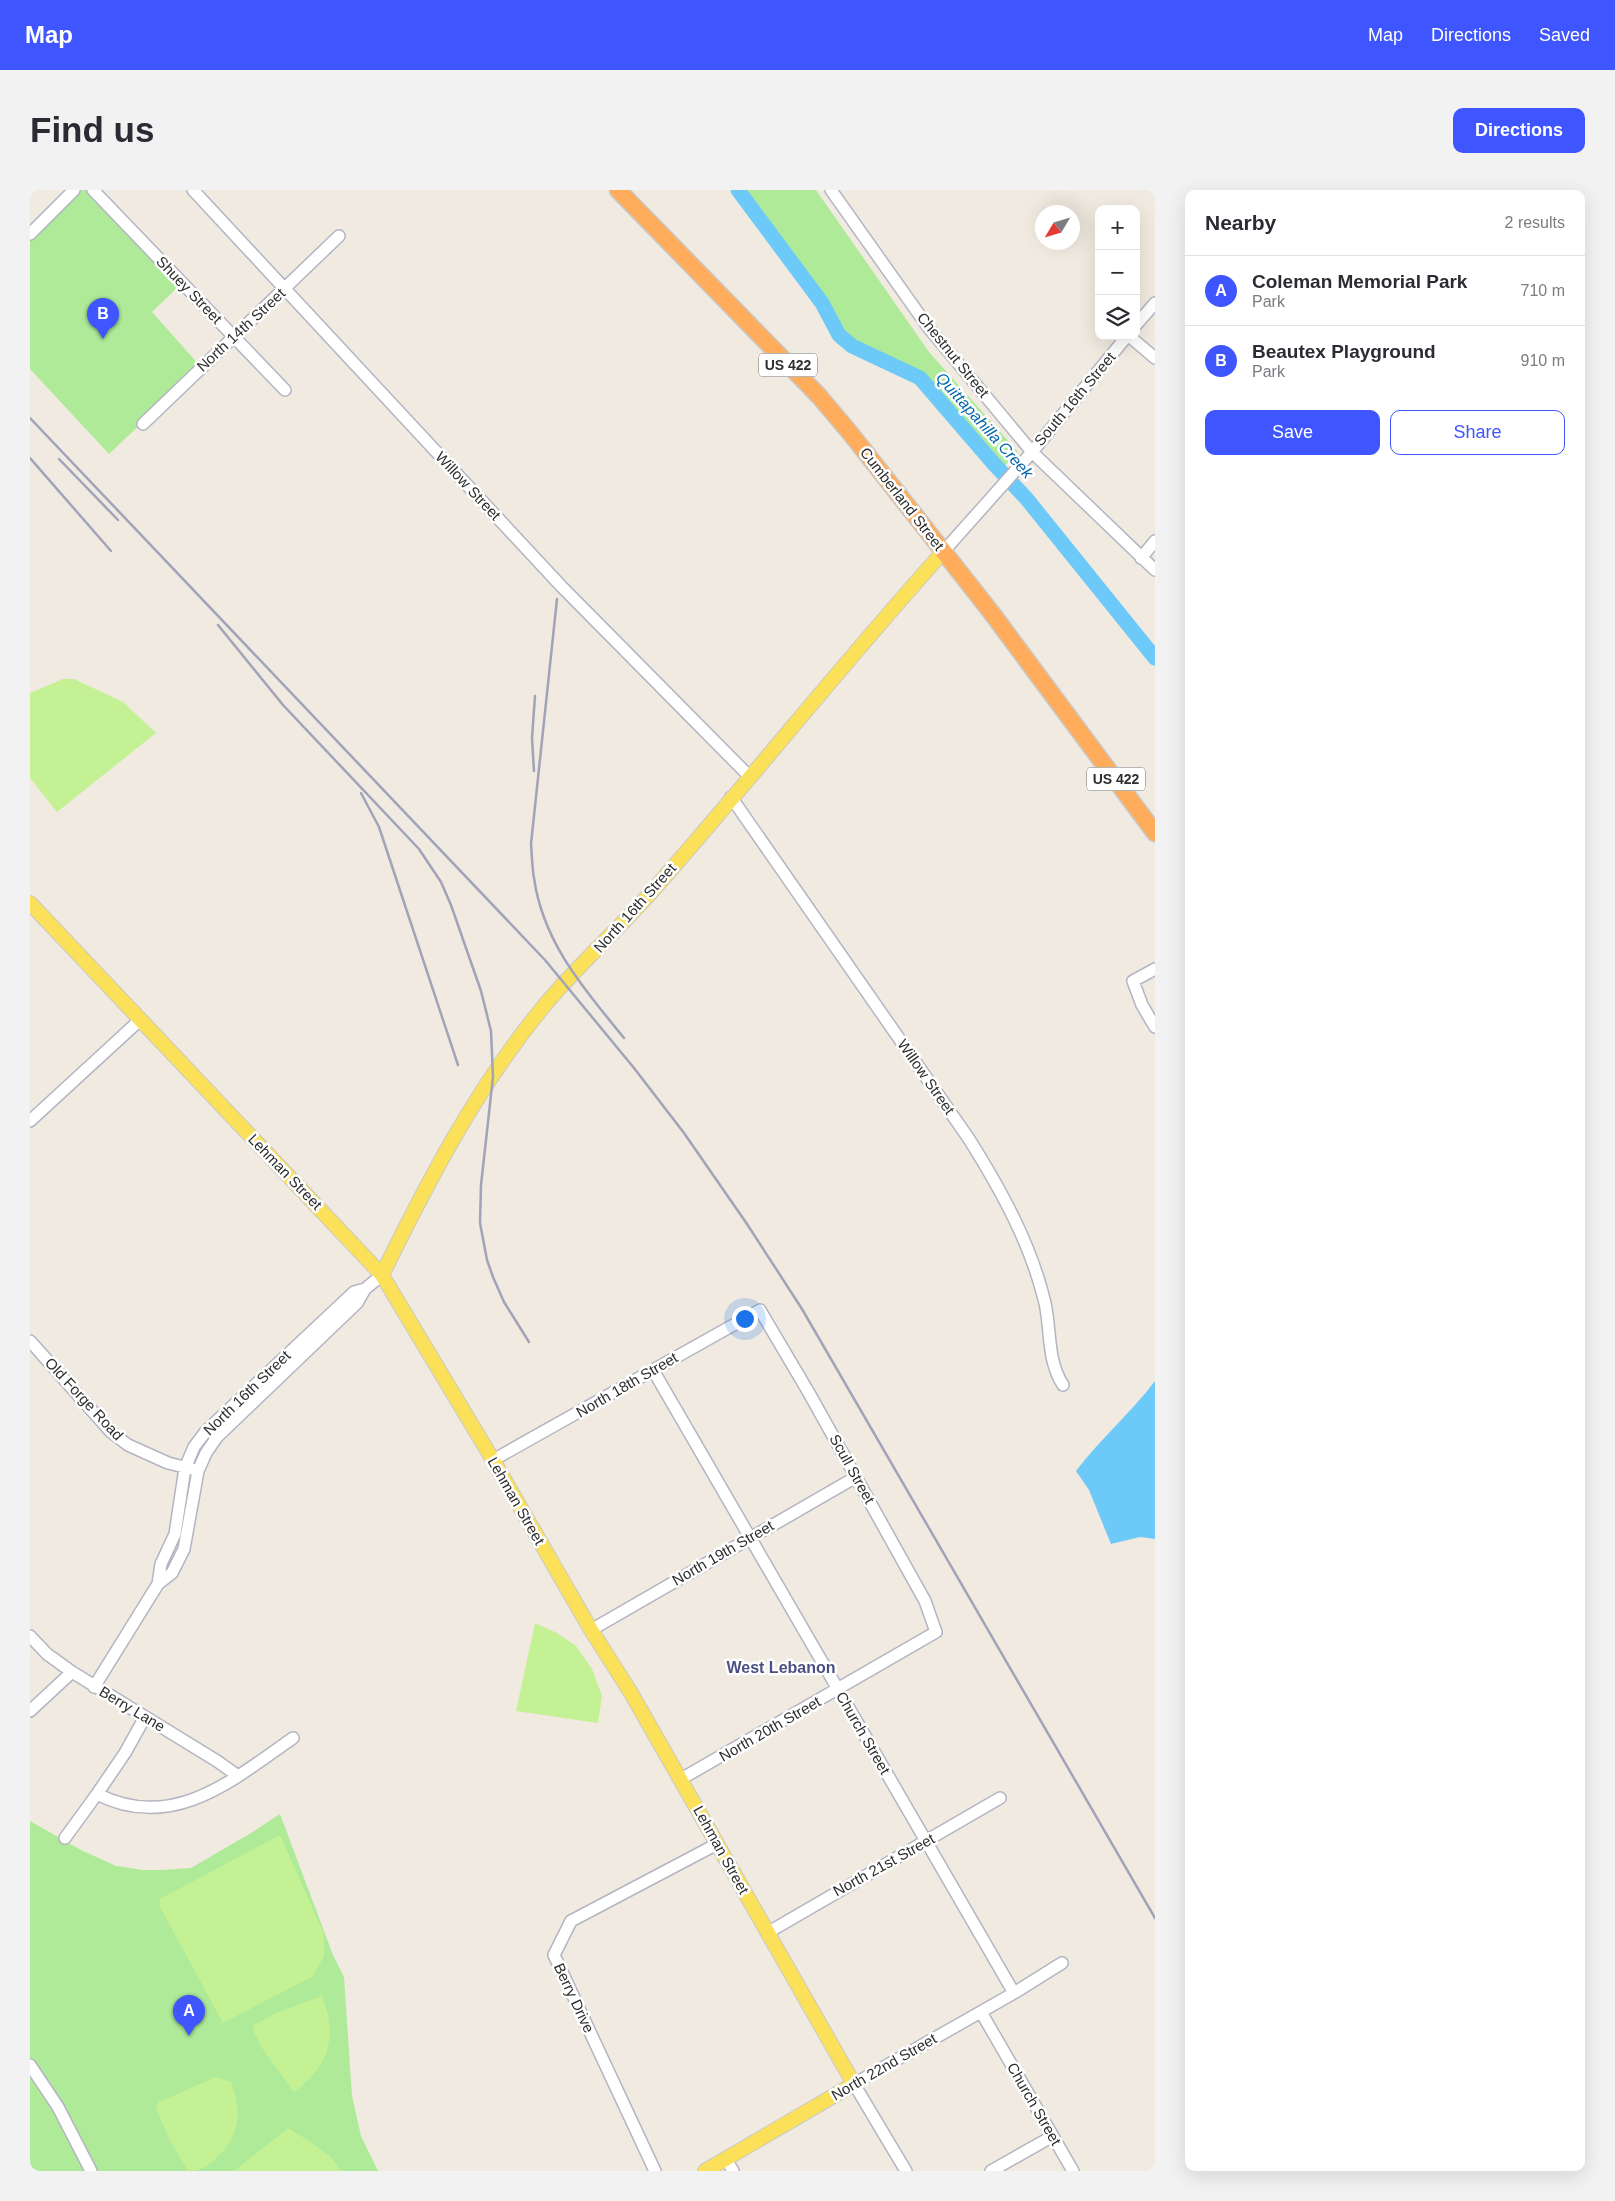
<!DOCTYPE html>
<meta charset="utf-8">
<style>
:root{--surface:#fff;--page:#f2f2f3;--text:#2b2b33;--muted:#7c7c81;--line:#e1e1e2;--accent:#3e55ff}
body{margin:0;font-family:Helvetica,sans-serif;background:var(--page);color:var(--text)}
.controls{position:absolute;right:15px;top:15px;display:grid;overflow:hidden;border-radius:10px;box-shadow:0 5px 20px #0002}
.controls button{width:45px;height:45px;display:grid;place-items:center;padding:0;border:0;border-bottom:1px solid var(--line);background:var(--surface);color:var(--text);font:25px sans-serif}
.compass{position:absolute;left:1005px;top:15px;width:45px;height:45px;border-radius:50%;background:var(--surface);box-shadow:0 5px 20px #0002;rotate:232deg}
.you{position:absolute;left:714px;top:1128px;width:18px;height:18px;margin:-12px;border:4px solid #fff;border-radius:50%;background:#1a73e8;box-shadow:0 0 0 8px #1a73e833}
.badge{display:grid;place-items:center;width:32px;height:32px;border-radius:50%;background:var(--accent);color:#fff;font-size:16px;font-weight:700}
.pin{position:absolute;translate:-50% -41px;filter:drop-shadow(0 1px 2px #0008)}
.pin::after{content:'';position:absolute;top:26px;width:18px;height:15px;background:inherit;clip-path:polygon(0 0,100% 0,50% 100%)}
.list{margin:0;padding:0;list-style:none}
h2{display:flex;justify-content:space-between;align-items:center;height:65px;margin:0;padding:0 20px;font-size:21px}
h2 small{font-size:16px;font-weight:400;color:var(--muted)}
.list li{display:grid;grid-template-columns:32px 1fr auto;gap:15px;align-items:center;box-sizing:border-box;height:70px;padding:0 20px;border-top:1px solid var(--line)}
.list b{display:block;font-size:19px;white-space:nowrap}
.list p{margin:0;font-size:16px;white-space:nowrap;color:var(--muted)}
.list em{font-size:16px;font-style:normal;color:var(--muted)}
.actions{display:flex;gap:10px;padding:15px 20px}
.actions a{flex:1;padding:11px 0;border:1px solid var(--accent);border-radius:10px;text-align:center;font-size:18px;color:var(--accent)}
.actions .main{background:var(--accent);color:#fff}
.icon{flex:none;width:28px;height:28px;fill:none;stroke:currentColor;stroke-width:2;stroke-linecap:round;stroke-linejoin:round}
.map{position:relative;flex:none;width:1125px;height:1981px;overflow:hidden;border-radius:10px}
header{display:flex;align-items:center;gap:30px;box-sizing:border-box;height:70px;padding:0 25px;background:var(--accent);color:#fff}
header strong{font-size:24px}
nav{display:flex;gap:28px;margin-inline-start:auto;font-size:18px}
.intro{display:flex;align-items:center;justify-content:space-between;box-sizing:border-box;height:120px;padding:0 30px}
h1{margin:0;font-size:35px}
.button{padding:12px 22px;border-radius:10px;background:var(--accent);color:#fff;font-size:18px;font-weight:700}
main{display:flex;gap:30px;padding:0 30px}
aside{flex:1;background:var(--surface);border-radius:10px;box-shadow:0 5px 20px #0002}
.map>svg:first-child{display:block}
</style>
<header>
<strong>Map</strong>
<nav><a>Map</a><a>Directions</a><a>Saved</a></nav>
</header>
<div class="intro"><h1>Find us</h1><a class="button">Directions</a></div>
<main>
<div class="map">
<svg width="1125" height="1981" viewBox="0 0 1125 1981">
<rect width="100%" height="100%" fill="#f0eae0"/>
<path fill="#afea99" d="M44 0H63L152 93 122 122 171 177 79 264 0 179V43Z
M715 0H786L899 162 988 262 974 276 893 184 821 150 814 144 796 110Z
M250 1624 303 1765 314 1787 322 1906 331 1946 348 1981H0V1631L51 1660 86 1676 113 1680H131L161 1678 221 1643Z"/>
<path fill="#c4f194" d="M33 489H44L93 512 126 543 27 622 0 588V503Z
M505 1433 527 1443 546 1456 562 1479 572 1506 568 1533 486 1521Z
M250 1645 294 1744V1766L283 1786 193 1833 129 1715 130 1709Z
M292 1806C309 1847 298 1877 264 1902L234 1861 223 1841 224 1835 246 1823Z
M186 1887 201 1892C213 1921 209 1949 185 1969 176 1977 170 1981 158 1981L139 1949 126 1917 129 1912Z
M258 1938C272 1947 306 1965 310 1981H204Z"/>
<path fill="#6dcaf8" d="M1125 1191V1349L1110 1347 1081 1354 1059 1300 1046 1281C1070 1249 1101 1223 1125 1191Z"/>
<g fill="none" stroke-linecap="round" stroke-linejoin="round">
<path stroke="#6dcaf8" stroke-width="15" d="M708 0 792 113 809 145 822 156 890 188 964 274 996 308 1125 468"/>
<defs>
<path id="minor" d="M63 0 255 200
M163 0 531 396 719 586
M801 0 898 137 1002 262 1125 380
M0 44 44 0
M1106 135 1125 113
M1099 146 1125 168
M113 234 309 46
M913 362 1002 262 1097 146
M1111 368 1125 351
M701 607 939 949C971 1000 1001 1054 1015 1113 1021 1140 1017 1171 1033 1195
M1125 779 1103 791 1112 815 1125 837
M0 931 111 829
M0 1151 81 1242 98 1255 138 1273 162 1279
M623 1180 984 1803
M463 1270 730 1120 779 1203 895 1411 906 1442 651 1589
M128 1394 131 1374 145 1344 155 1278 164 1257 176 1241 324 1102 335 1099
M561 1440 826 1287
M0 1446 17 1464 42 1482 187 1571 208 1586
M64 1497 128 1394 142 1383 154 1359 168 1281 176 1263 187 1247 327 1113 335 1099 352 1085
M0 1521 42 1482
M115 1527 95 1563 67 1604C143 1643 204 1589 263 1548
M35 1648 67 1604
M737 1743 970 1608
M951 1822 1043 1981
M0 1875 28 1917 61 1981
M696 1969 703 1981
M625 1981 524 1765 541 1731 687 1654
M876 1981 824 1894 984 1803 1032 1773
M961 1981 1023 1946"/>
<path id="major" d="M0 713 352 1085 463 1270 561 1440 601 1503 824 1894 675 1981
M352 1085C398 991 447 897 514 816 548 775 589 739 624 699 722 588 814 472 913 362"/>
<path id="highway" d="M588 0 789 206 821 244 961 422 1125 643"/>
</defs>
<use href="#minor" stroke="#b4b5c2" stroke-width="14"/>
<use href="#major" stroke="#c9c9c9" stroke-width="16"/>
<use href="#highway" stroke="#c9c9c9" stroke-width="19"/>
<use href="#minor" stroke="#fff" stroke-width="11"/>
<use href="#major" stroke="#fbe159" stroke-width="14"/>
<use href="#highway" stroke="#ffad5c" stroke-width="16"/>
<path stroke="#a1a3b9" stroke-width="2.5" d="M0 228 515 770 604 878 654 943 717 1034 772 1119 1125 1728
M0 268 81 361
M29 269 88 330
M527 409 501 654C502 665 502 677 504 688 513 753 555 800 594 848
M188 435 253 515 389 659 411 692 421 715 451 801 461 841 463 887 451 995 450 1033 457 1070 463 1087 474 1112 499 1152
M504 581 502 548 505 506
M331 603 349 637 428 875"/>
</g>
<g text-anchor="middle" stroke-width="5" stroke-linejoin="round" paint-order="stroke">
<g fill="#fff" stroke="#6d6d6d" stroke-width="1">
<rect x="729" y="163.5" width="58" height="23" rx="4"/>
<rect x="1057" y="577.5" width="58" height="23" rx="4"/>
</g>
<g font-size="14" font-weight="bold" fill="#2e2e2e">
<text x="758" y="180">US 422</text>
<text x="1086" y="594">US 422</text>
</g>
<g font-size="15" fill="#2e2e2e" stroke="#fff">
<text transform="translate(159 100) rotate(46)" y="5">Shuey Street</text>
<text transform="translate(211 140) rotate(-43)" y="5">North 14th Street</text>
<text transform="translate(923 165) rotate(51)" y="5">Chestnut Street</text>
<text transform="translate(1045 209) rotate(-50)" y="5">South 16th Street</text>
<text transform="translate(438 296) rotate(47)" y="5">Willow Street</text>
<text transform="translate(872 309) rotate(52)" y="5">Cumberland Street</text>
<text transform="translate(605 718) rotate(-48)" y="5">North 16th Street</text>
<text transform="translate(896 887) rotate(55)" y="5">Willow Street</text>
<text transform="translate(255 982) rotate(46)" y="5">Lehman Street</text>
<text transform="translate(597 1195) rotate(-30)" y="5">North 18th Street</text>
<text transform="translate(217 1203) rotate(-44)" y="5">North 16th Street</text>
<text transform="translate(54 1209) rotate(47)" y="5">Old Forge Road</text>
<text transform="translate(822 1279) rotate(61)" y="5">Scull Street</text>
<text transform="translate(486 1311) rotate(60)" y="5">Lehman Street</text>
<text transform="translate(693 1363) rotate(-30)" y="5">North 19th Street</text>
<text transform="translate(102 1519) rotate(31)" y="5">Berry Lane</text>
<text transform="translate(740 1539) rotate(-30)" y="5">North 20th Street</text>
<text transform="translate(833 1543) rotate(60)" y="5">Church Street</text>
<text transform="translate(691 1660) rotate(61)" y="5">Lehman Street</text>
<text transform="translate(854 1675) rotate(-29)" y="5">North 21st Street</text>
<text transform="translate(544 1808) rotate(65)" y="5">Berry Drive</text>
<text transform="translate(854 1877) rotate(-30)" y="5">North 22nd Street</text>
<text transform="translate(1004 1914) rotate(60)" y="5">Church Street</text>
</g>
<g font-size="16" font-style="italic" fill="#0367ad" stroke="#fff">
<text transform="translate(955 235) rotate(48)" y="6">Quittapahilla Creek</text>
</g>
<g font-size="16" font-weight="bold" fill="#4a5083" stroke="#fff">
<text x="751" y="1483">West Lebanon</text>
</g>
</g>
</svg>
<div class="controls">
<button>+</button>
<button>−</button>
<button><svg class="icon" aria-label="layers" viewBox="0 0 24 24"><path d="M12 4l9 5-9 5-9-5zM3 14l9 5 9-5"/></svg></button>
</div>
<svg class="compass" viewBox="-18 -18 36 36"><path d="M0-13l5 13h-10z" fill="#e53935"/><path d="M0 13l5-13h-10z" fill="#7c7c81"/></svg>
<div class="you"></div>
<div class="pin badge" style="left:159px;top:1846px">A</div>
<div class="pin badge" style="left:73px;top:149px">B</div>
</div>
<aside>
<h2>Nearby<small>2 results</small></h2>
<ul class="list">
<li><span class="badge">A</span><div><b>Coleman Memorial Park</b><p>Park</p></div><em>710 m</em></li>
<li><span class="badge">B</span><div><b>Beautex Playground</b><p>Park</p></div><em>910 m</em></li>
</ul>
<div class="actions"><a class="main">Save</a><a>Share</a></div>
</aside>
</main>
